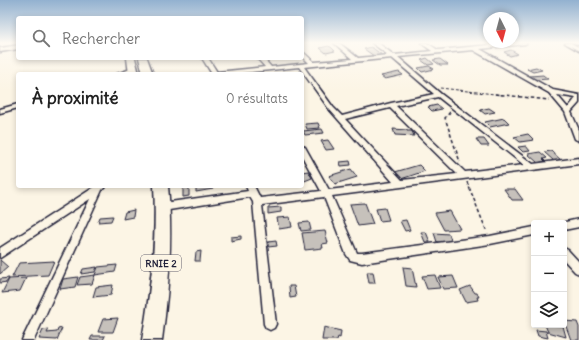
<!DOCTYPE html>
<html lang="fr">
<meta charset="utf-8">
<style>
:root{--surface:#fff;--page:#f2f2f2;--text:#222;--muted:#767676;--line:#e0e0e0}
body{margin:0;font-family:Delius,sans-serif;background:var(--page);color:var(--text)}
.controls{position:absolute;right:12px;bottom:12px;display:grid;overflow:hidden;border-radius:4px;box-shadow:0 2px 6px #0003}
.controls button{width:36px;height:36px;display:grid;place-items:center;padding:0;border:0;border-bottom:1px solid var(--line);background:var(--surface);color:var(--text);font:20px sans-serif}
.compass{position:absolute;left:483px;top:12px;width:36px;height:36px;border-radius:50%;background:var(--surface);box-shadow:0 2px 6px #0003;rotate:174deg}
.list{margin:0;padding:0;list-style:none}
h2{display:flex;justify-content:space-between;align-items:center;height:52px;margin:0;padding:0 16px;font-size:17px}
h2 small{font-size:13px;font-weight:400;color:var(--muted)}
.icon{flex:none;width:22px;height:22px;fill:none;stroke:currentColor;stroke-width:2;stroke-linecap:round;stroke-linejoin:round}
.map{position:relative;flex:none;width:579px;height:340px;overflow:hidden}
.search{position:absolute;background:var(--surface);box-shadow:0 2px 6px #0003;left:16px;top:16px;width:288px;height:44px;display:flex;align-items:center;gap:10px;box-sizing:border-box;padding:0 14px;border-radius:4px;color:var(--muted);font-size:15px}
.panel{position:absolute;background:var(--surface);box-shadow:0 2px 6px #0003;left:16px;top:72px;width:288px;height:116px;border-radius:4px}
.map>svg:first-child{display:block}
</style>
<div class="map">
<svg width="579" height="340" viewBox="0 0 579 340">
<rect width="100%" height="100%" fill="#fcf5e5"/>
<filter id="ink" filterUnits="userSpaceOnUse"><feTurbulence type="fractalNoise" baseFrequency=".025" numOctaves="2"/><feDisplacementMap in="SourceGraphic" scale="8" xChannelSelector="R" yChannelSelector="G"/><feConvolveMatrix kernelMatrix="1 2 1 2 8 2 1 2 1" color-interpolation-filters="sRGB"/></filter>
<g filter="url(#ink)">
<path fill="#c6c1bb" stroke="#22223b" d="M328 46 331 47 335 51 326 53 320 48Z
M371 47 374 49 382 55 374 56 364 49Z
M511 50 518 54 510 56 504 52Z
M427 58 434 64 428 65 421 60Z
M440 59 448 65H440L433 60Z
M429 66 434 69 422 72 418 68Z
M536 67 542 70 533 72 527 69Z
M399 72 403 75 385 79 381 76Z
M543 75 548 79 535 80 530 76Z
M437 105 442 109 432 111 428 107Z
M489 108 495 112 485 114 480 110Z
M504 118 509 123 490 127 485 122Z
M318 123 320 128 307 129 305 124Z
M322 129 324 133 305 135 303 131Z
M393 129 407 130V131H412L414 136 395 135Z
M528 134 534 140 520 142 514 137Z
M476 139H484L489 146H481Z
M328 140 334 149 326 150 321 141Z
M526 146 530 151 523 152 518 147Z
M551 151 561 160 554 161 544 152Z
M540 152 547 158 543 159 545 161 538 163 528 154Z
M350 161 351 165 341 166 340 162Z
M419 165 425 171 401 179 395 172Z
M351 169 357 177 335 184 329 176Z
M308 171 312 178 302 182V172Z
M183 186H189V196L183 197Z
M196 186H212L213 189 196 192Z
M504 189H515L523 200H512Z
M365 203 373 224 358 226 350 204Z
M281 207V212L268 214V208Z
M385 208 389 220 380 221 376 209Z
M134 210 133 217 123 219 125 212Z
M450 211 460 229 444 230 435 213Z
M113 216 111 221 98 222 100 217Z
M290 217 292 227 279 229 277 218Z
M406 220 410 230 405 231 400 221Z
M309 222 311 230 301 231 299 223Z
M325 231 328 243 322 244 323 248 305 250 302 233Z
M421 232H426L430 242H425Z
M434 233 449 234 452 243 437 242Z
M241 236V239L231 241V237Z
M276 241 277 246 268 247V242Z
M201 251 200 261H195L196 252Z
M0 260 8 267 0 274Z
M54 261 48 275 12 277 19 263Z
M117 265 115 272 95 275 98 267Z
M97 267 95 272 81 274 83 269Z
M403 267 412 268 416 287 406 286Z
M367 272H373L375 283H369Z
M95 275 92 284 77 285 80 277Z
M435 275 440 288 427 289 422 276Z
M453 276 458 288 443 289 438 277Z
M78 277 75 287 60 289 63 279Z
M9 278 7 282 0 283V279Z
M26 278 20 291 2 293 9 279Z
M113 285 111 295 93 297 96 287Z
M289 286H294L296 297 290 298Z
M470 286 475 293H477L479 297H477L478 300 466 302 460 290Z
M118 318 113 332H98L103 319Z
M564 321 577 322 579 327V340H571Z
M545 325 563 326 566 337 548 332Z
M324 327 341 331 340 338 338 337 337 340H322Z
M62 328 57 340 39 339 43 330 49 329 47 333 57 332 58 329Z
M536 330 546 331 548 338 538 336Z
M92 336H105L103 340H90Z"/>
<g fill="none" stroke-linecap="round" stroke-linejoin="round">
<defs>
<path id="minor" d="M334 43H339L358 58 388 55 372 43H378L394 55 432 51 421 43H427L438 50 508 43H527L525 44 480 49 553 90 579 95V103L571 112 579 130V141L575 139 565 112 549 93 473 50 398 57 441 94 533 164 579 158V164L332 196 357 253H362L490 236 534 227V235L490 244 362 263 350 260 346 254 324 197 262 205 276 324 274 328 270 330 266 328 264 324 253 202 250 197 163 211 160 210 159 207 160 204 163 203 248 191 246 186H254L260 198 321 191 302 156V146L305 147 329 190 393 182 329 109 299 67 232 74H212L202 58H208L217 72 265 67 257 58H263L271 67 309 63 302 56V51L314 62 352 59ZM392 58 434 94 391 103 342 116 333 107 304 67ZM557 95 576 98 568 108ZM438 97 524 165 465 172 396 106ZM390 108 457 174 402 180 345 119Z
M565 43H571L579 47V51Z
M18 45V49L0 52V48Z
M133 68 135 69V71L126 74H117Z
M18 104V108L0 113V109Z
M96 186H106L102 190 34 340H22L90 199 0 258V248Z
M579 219V227L564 230V223H561Z
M564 248 568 250 579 262V274L575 272 564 260Z"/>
<path id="primary" d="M127 58H135L139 74H129Z
M139 58H147L153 74H143Z
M154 186H168C173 238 169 289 162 340H142C151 289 157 238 154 186Z"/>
</defs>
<use href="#minor" stroke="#22223b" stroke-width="3"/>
<use href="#primary" stroke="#22223b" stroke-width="3"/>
<path stroke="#22223b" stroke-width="1" stroke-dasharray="3 2" stroke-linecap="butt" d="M440 88 504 95"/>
<path stroke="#22223b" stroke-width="1.5" stroke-dasharray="3.5 2.5" stroke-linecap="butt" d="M495 94 549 100
M450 112 445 118 460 162
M467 182 487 232"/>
<use href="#minor" fill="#fcf5e5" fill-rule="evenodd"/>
<use href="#primary" fill="#fcf5e5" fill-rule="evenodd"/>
</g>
</g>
<linearGradient id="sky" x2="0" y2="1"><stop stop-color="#92b1d0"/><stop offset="0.47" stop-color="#fefaf3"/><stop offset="1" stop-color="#fefaf3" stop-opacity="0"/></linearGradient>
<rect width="579" height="91" fill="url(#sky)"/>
<g text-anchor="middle" stroke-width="3.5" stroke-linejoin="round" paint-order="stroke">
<rect fill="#fcf5e5" stroke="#63616e" stroke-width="1" x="141" y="255" width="40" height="16" rx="3"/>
<g font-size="10" font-weight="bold" fill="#22223b">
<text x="161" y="267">RNIE 2</text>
</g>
</g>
</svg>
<div class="controls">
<button>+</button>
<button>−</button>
<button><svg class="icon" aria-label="layers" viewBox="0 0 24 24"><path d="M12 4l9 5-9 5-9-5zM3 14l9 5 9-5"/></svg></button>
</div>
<svg class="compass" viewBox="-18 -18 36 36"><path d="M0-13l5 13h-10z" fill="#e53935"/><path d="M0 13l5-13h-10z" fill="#767676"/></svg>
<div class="search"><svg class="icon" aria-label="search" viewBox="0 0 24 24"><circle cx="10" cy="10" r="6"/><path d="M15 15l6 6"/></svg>Rechercher</div>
<section class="panel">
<h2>À proximité<small>0 résultats</small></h2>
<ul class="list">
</ul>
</section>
</div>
